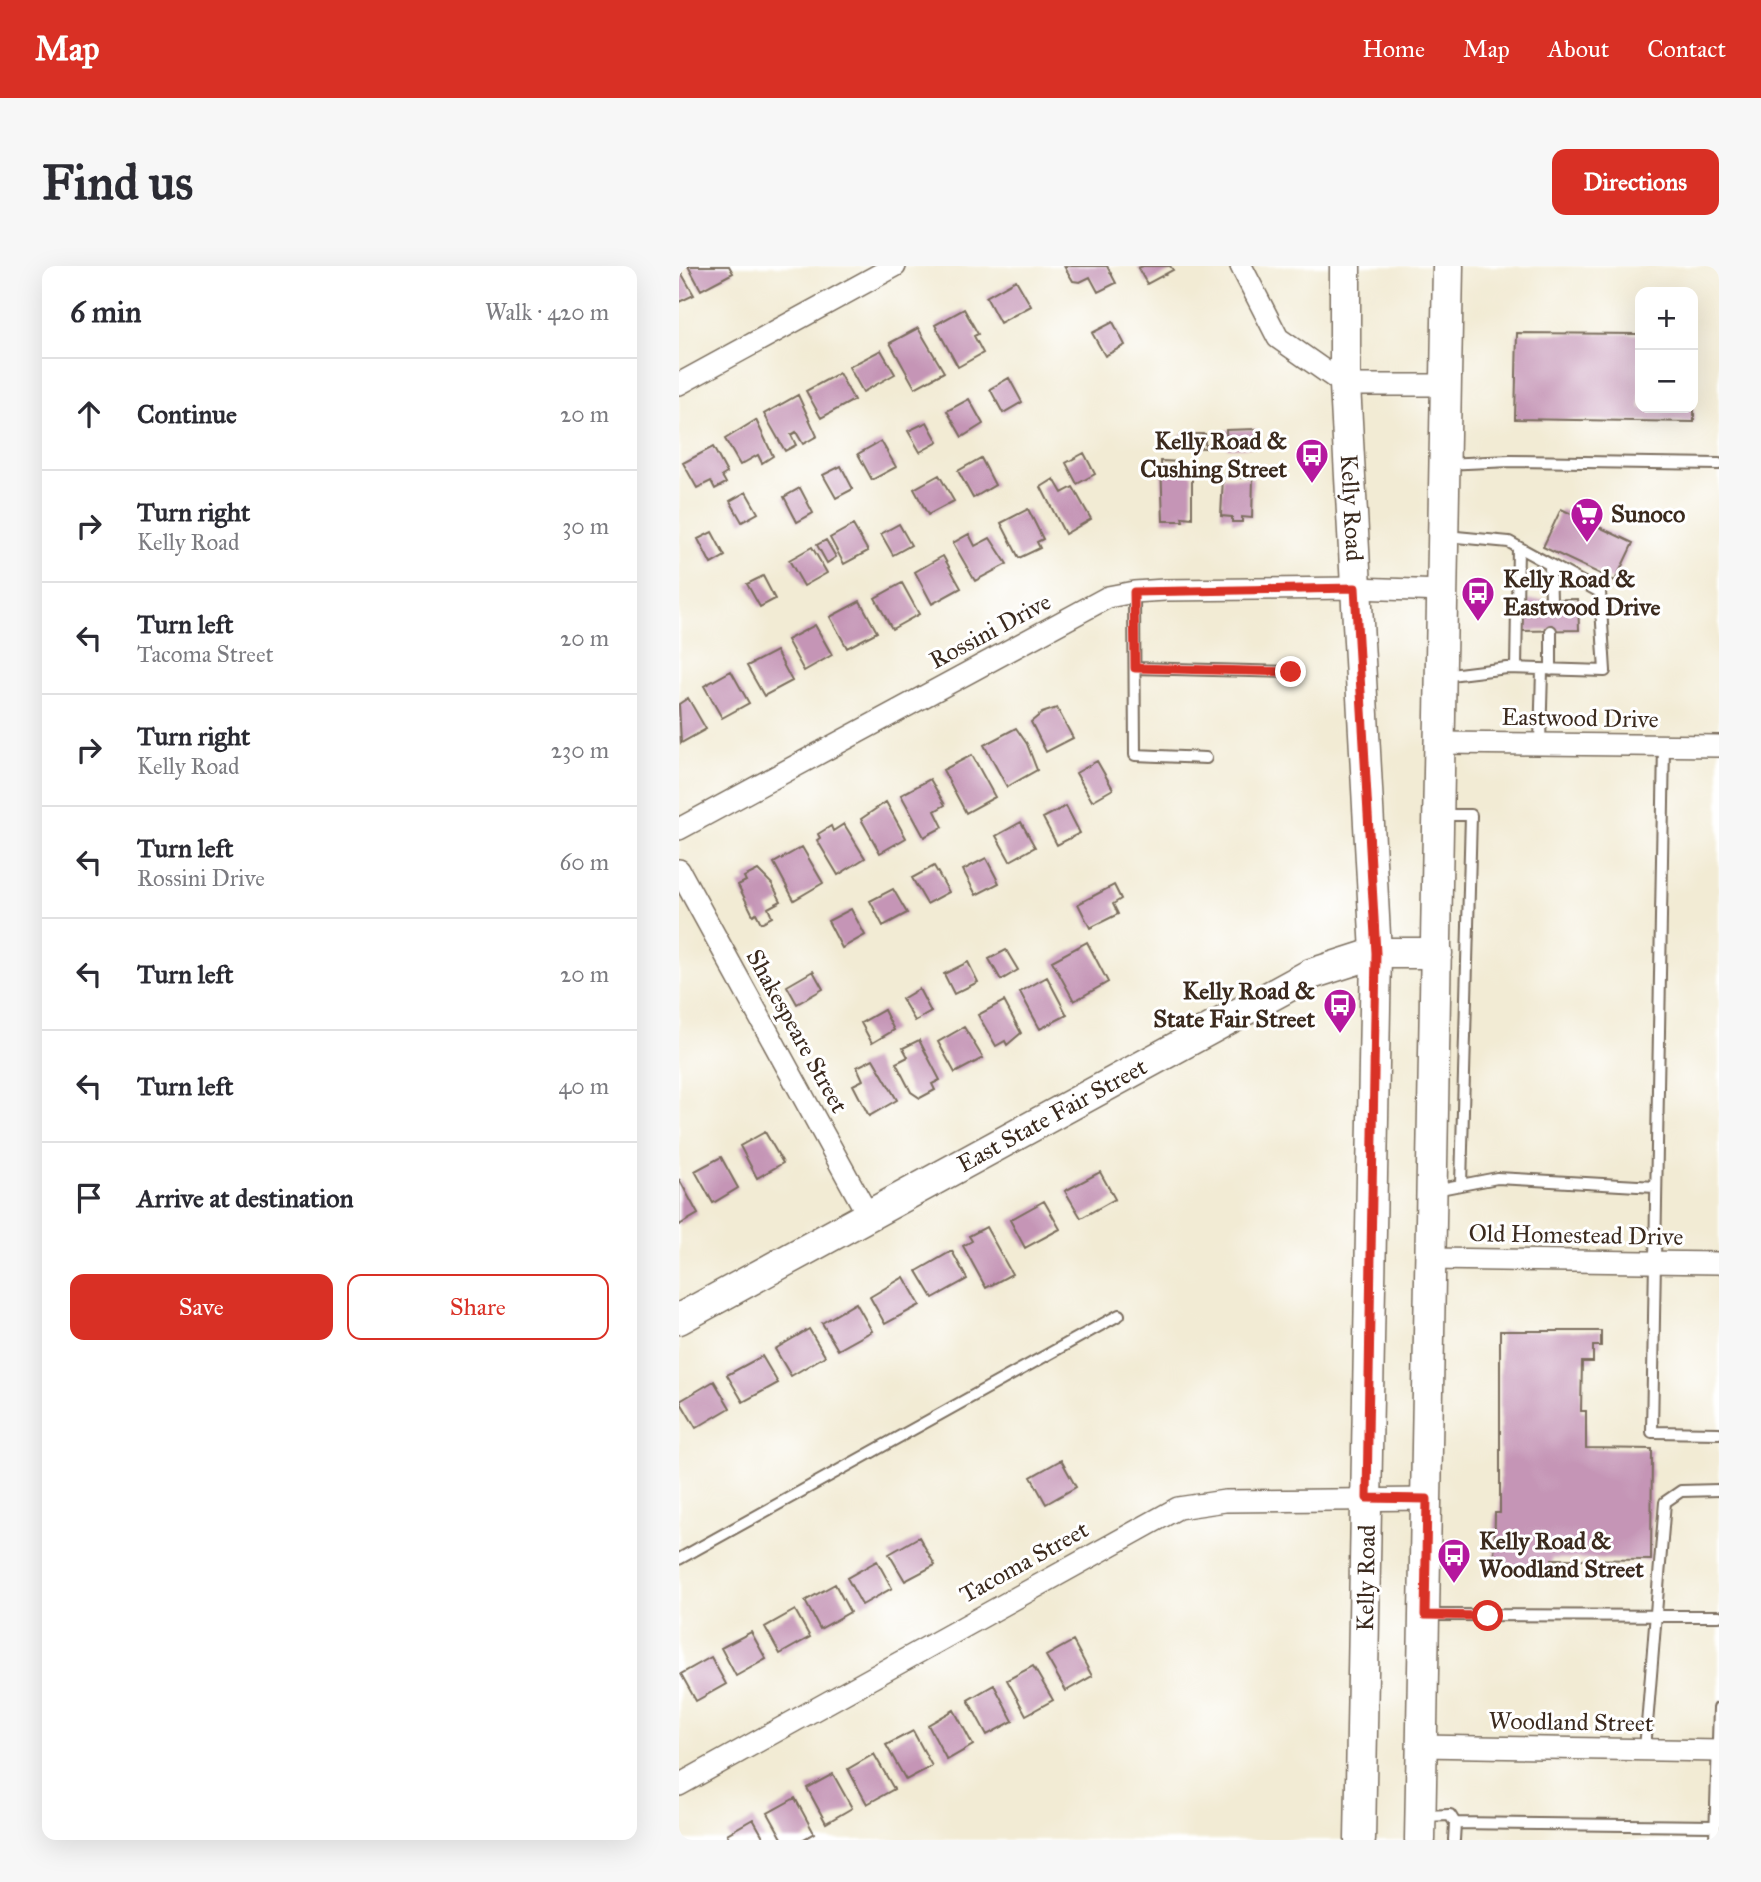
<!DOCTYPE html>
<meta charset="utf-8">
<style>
:root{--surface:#fff;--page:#f7f7f7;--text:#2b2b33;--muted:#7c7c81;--line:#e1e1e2;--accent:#d93025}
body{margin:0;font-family:"IM FELL Great Primer",serif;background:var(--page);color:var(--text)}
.controls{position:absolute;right:21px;top:21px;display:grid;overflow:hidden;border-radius:14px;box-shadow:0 7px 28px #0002}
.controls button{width:63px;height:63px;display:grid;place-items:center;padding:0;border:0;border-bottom:2px solid var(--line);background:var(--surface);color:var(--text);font:35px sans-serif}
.stop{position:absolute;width:21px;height:21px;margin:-16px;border:5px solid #d93025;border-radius:50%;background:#fff}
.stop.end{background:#d93025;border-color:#fff;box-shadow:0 2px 7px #0008}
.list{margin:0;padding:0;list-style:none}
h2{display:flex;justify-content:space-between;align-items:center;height:91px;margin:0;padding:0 28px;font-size:30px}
h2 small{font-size:23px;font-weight:400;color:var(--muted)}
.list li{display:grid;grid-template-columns:46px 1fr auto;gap:21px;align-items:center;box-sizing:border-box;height:112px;padding:0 28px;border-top:2px solid var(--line)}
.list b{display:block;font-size:26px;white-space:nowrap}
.list p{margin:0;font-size:23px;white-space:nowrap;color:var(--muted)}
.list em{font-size:23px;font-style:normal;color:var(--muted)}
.actions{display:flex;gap:14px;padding:21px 28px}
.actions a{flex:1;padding:16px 0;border:2px solid var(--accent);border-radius:14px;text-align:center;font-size:24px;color:var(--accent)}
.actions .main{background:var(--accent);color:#fff}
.icon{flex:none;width:38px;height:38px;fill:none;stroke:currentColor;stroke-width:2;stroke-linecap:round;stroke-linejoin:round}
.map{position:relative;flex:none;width:1040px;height:1574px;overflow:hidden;border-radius:14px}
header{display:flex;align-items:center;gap:42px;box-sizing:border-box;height:98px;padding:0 35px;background:var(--accent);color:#fff}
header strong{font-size:33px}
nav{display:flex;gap:38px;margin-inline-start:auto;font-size:24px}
.intro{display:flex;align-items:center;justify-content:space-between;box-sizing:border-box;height:168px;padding:0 42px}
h1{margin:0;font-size:49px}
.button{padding:18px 32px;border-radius:14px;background:var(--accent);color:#fff;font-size:24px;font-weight:700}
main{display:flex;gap:42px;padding:0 42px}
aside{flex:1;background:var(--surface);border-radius:14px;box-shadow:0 7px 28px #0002}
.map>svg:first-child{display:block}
</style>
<header>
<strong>Map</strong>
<nav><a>Home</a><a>Map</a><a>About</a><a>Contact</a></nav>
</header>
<div class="intro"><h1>Find us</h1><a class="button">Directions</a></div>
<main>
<aside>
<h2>6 min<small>Walk · 420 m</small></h2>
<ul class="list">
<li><svg class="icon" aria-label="ahead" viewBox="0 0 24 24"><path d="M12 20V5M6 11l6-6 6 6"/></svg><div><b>Continue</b></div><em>20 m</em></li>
<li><svg class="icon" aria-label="right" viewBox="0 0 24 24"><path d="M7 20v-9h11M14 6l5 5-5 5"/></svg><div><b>Turn right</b><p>Kelly Road</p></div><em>30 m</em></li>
<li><svg class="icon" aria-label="left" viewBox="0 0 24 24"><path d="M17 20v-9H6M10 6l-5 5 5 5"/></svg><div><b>Turn left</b><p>Tacoma Street</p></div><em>20 m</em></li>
<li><svg class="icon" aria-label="right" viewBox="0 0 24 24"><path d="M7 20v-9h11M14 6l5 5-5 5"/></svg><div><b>Turn right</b><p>Kelly Road</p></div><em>230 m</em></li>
<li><svg class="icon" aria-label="left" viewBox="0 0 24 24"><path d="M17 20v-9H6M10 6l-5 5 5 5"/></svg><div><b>Turn left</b><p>Rossini Drive</p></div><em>60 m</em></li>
<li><svg class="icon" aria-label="left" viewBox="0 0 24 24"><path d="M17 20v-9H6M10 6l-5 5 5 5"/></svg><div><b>Turn left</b></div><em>20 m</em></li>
<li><svg class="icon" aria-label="left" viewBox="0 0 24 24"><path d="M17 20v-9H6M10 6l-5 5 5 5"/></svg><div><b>Turn left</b></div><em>40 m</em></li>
<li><svg class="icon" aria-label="arrive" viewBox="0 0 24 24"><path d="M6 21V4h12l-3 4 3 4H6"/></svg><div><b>Arrive at destination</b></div></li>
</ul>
<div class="actions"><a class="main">Save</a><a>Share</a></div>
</aside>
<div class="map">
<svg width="1040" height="1574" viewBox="0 0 1040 1574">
<rect width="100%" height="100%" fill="#fff"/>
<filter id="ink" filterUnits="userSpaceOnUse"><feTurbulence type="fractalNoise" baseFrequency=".0143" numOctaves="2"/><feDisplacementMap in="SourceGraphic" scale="14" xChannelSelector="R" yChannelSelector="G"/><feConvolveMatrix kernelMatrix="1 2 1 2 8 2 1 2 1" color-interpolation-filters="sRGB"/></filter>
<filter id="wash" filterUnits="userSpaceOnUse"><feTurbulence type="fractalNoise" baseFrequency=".00686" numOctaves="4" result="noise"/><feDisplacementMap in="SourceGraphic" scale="28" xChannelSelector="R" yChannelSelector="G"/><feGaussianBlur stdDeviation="1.57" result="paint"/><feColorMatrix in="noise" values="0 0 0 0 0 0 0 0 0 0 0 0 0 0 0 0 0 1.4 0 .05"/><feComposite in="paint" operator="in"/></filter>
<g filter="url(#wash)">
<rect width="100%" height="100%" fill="#f2ebd4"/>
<g id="blocks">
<path fill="#c595b6" d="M9 0H50L54 7 22 24Z
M385 0H428L437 17 419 26 411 11 401 16 394 15Z
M464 0H491L494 4 468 18 459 2Z
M0 3 15 29 0 36Z
M337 14 352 40 321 57 307 31Z
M285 43 299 68 295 70 304 87 279 101 256 59Z
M434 56 446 79 426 90 413 67Z
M239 62 265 106 236 122 211 77Z
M838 67 961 68V142H1015V156L836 153Z
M202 84 216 108 184 126 170 101Z
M160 107 175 134 142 152 127 125Z
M330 112 343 136 324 147 311 123Z
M119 129 138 170 124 178 117 166 112 169 117 179 106 185 85 148Z
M290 133 304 158 283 171 268 145Z
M77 154 94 190 83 197 79 189 61 199 46 173Z
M248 156 259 176 241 186 229 165Z
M577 163V181L548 182 547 164Z
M501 168H526V182L500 181Z
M202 175 217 201 193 214 179 188Z
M34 181 48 207 43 210 47 217 36 223 32 215 18 222 4 197Z
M405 187 416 208 398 218 387 197Z
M302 192 316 219 294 232 279 205Z
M482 195 502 196V207L513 208V252L503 251 504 255H484Z
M162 200 174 223 157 232 144 209Z
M260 209 275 235 249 249 235 223Z
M544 211 574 212 573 252 563 251V256H553V251L542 250Z
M375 213 383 227 394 221 412 253 386 268 362 221Z
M121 222 134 247 118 256 105 231Z
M67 226 79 247 63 256 51 235Z
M349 243 364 273 358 276 361 282 340 292 322 257Z
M882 243 954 277 936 315 864 281Z
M220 258 232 279 214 289 202 268Z
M174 259 189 285 165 298 151 272Z
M33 266 46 290 32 298 19 273Z
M290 268 296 280 311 272 328 298 296 315 274 277Z
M147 274 157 291 148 297 138 279Z
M133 281 148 307 125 320 110 294Z
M264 290 282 322 253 338 236 306Z
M84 310 96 333 81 341 68 318Z
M223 317 240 348 213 363 196 332Z
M899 333 900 364 843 365V334Z
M181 335 198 366 168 382 151 351Z
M136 359 153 389 125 405 108 374Z
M97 385 113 415 85 430 68 400Z
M52 405 70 437 43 452 25 420Z
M9 432 27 463 2 477 0 438Z
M378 442 394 472 367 486 352 456 363 447Z
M337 462 348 478 358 504 328 521 305 479Z
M293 489 316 531 287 547 264 504Z
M418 495 434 523 413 535 397 507Z
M251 513 266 539 256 545 264 561 245 571 222 529Z
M207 536 227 572 201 587 182 553Z
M387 540 401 567 378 579 364 552Z
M342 556 356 581 331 595 317 570Z
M165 558 186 592 159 609 138 574 141 572 139 568 152 560 154 565Z
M123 581 144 617 115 634 95 597Z
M307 592 320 617 297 629 284 604Z
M255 600 270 626 248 638 233 612Z
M79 604 93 618 102 635 89 642 93 651 82 657 77 647 74 649 59 619 67 615 65 611Z
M435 619 442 633 434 638 439 648 411 662 399 638Z
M214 623 228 647 204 660 191 635Z
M172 643 186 669 163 682 149 655Z
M408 676 429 716 395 735 373 695Z
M327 684 339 704 322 714 310 693Z
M289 696 299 716 275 728 265 708Z
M134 705 144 723 118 738 108 720Z
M368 711 388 749 361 763 341 726Z
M240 723 252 746 236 755 223 733Z
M325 735 342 767 328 779 326 775 317 780 299 749Z
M205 744 215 764 193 777 182 757Z
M285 761 304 792 276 807 259 776Z
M240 774 261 814 253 818 256 824 241 832 232 826 217 797 229 791 224 782Z
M194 793 218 834 190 850 174 819 184 814 178 801Z
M86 866 104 897 78 912 61 880Z
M42 891 59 922 34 937 16 905Z
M421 906 436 933 402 952 386 925Z
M0 913 19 948 0 959Z
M365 935 381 963 346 982 331 954Z
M307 961 333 1008 307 1022 284 980 293 975 290 970Z
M273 985 288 1013 254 1032 238 1005Z
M225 1011 241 1039 206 1058 191 1031Z
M177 1037 193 1065 159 1084 143 1057Z
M130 1063 146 1090 112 1110 96 1083Z
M821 1065H922V1080H914V1096H903L902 1145H907V1182L973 1183 972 1294 873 1293 872 1303 815 1302 816 1247H821Z
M83 1090 99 1117 64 1136 48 1109Z
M35 1115 51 1142 17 1162 1 1135Z
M382 1194 397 1221 367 1238 352 1211Z
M240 1271 256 1299 226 1315 210 1288Z
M198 1295 213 1322 183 1339 168 1312Z
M156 1318 171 1346 141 1363 126 1335Z
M116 1344 131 1371 101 1388 86 1361Z
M72 1366 87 1393 57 1410 42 1382Z
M394 1375 413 1410 387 1425 367 1390Z
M32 1391 47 1418 17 1435 2 1408Z
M354 1400 374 1434 347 1449 328 1414Z
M315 1419 334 1455 308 1469 289 1434Z
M275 1444 294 1479 268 1494 249 1459Z
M234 1465 253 1500 227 1514 207 1479Z
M195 1488 215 1523 188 1538 169 1503Z
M154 1508 173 1542 147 1557 128 1522Z
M116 1532 135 1567 123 1574H104L89 1547Z
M74 1553 86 1574H51L48 1568Z"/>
</g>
</g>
<g filter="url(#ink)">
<use href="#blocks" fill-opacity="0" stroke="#7b6e5e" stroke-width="2"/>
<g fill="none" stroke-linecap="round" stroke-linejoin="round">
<defs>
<path id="lane" d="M766 198 831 195 1040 198
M871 300 872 334
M455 326 456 489 527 492
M456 402 612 406
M837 402 839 281
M872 404V365
M763 410 828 402 926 405 921 326 830 276 767 270
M861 477 863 404
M985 479 973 1166 1040 1167
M761 549H792L782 918
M756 924 818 912 976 921
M0 1293 440 1049
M748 1349 1040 1350
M966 1483 986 1236 1002 1225 1040 1224
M745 1550 771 1549 776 1557 775 1574
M776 1557 1036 1560
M1036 1574 1040 1442"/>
<path id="street" d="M562 0 599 72 666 119H767
M0 118 216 0
M762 477 1040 480
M0 563 429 331 455 326 486 324 676 322 765 325
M0 604 190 951
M753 993 1040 997
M743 1480 1040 1485
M0 1519 499 1242 546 1235 748 1233"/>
<g id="secondary">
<path id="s1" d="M666 0V119L697 687 681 1574"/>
<path id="s2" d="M0 1053 632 708 697 687H758"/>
<path d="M741 1574 769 0"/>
</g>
</defs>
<use href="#lane" stroke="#7b6e5e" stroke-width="14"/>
<use href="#street" stroke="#7b6e5e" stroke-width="24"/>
<use href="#secondary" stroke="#7b6e5e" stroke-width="33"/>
<use href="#lane" stroke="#fff" stroke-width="10"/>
<use href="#street" stroke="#fff" stroke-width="21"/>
<use href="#secondary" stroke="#fff" stroke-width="30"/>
</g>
</g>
<g fill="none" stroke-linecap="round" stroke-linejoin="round" filter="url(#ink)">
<path stroke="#d93025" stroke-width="9" d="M612 406 456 402 455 326 676 322 697 687 688 1232 748 1233 746 1349 809 1350"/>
</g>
<defs>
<symbol id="bus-pin" viewBox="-11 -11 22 30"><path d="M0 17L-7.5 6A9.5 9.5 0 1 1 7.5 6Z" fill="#b5179e" stroke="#fff"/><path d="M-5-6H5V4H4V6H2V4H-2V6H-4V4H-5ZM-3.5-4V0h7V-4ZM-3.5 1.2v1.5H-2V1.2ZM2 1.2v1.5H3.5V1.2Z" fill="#fff"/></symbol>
<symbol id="supermarket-pin" viewBox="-11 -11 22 30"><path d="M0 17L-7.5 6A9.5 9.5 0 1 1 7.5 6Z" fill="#b5179e" stroke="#fff"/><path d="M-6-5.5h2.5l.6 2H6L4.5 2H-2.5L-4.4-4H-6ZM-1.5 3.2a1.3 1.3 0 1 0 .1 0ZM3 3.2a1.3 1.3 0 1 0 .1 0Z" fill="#fff"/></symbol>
</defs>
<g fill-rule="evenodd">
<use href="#bus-pin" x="614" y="170" width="38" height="52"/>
<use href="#supermarket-pin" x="889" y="229" width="38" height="52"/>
<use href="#bus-pin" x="780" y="308" width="38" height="52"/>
<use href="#bus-pin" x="642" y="720" width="38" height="52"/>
<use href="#bus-pin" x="756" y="1270" width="38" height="52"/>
</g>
<g text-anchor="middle" stroke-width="6" stroke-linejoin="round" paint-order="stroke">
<g font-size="24" font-weight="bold" fill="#3b2a1e" stroke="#fff" text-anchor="start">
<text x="608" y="183" text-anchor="end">Kelly Road &amp;<tspan x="608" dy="28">Cushing Street</tspan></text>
<text x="932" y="256">Sunoco</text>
<text x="824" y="321">Kelly Road &amp;<tspan x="824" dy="28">Eastwood Drive</tspan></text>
<text x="636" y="733" text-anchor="end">Kelly Road &amp;<tspan x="636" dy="28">State Fair Street</tspan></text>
<text x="800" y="1283">Kelly Road &amp;<tspan x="800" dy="28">Woodland Street</tspan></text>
</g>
<g font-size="24" fill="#3b2a1e" stroke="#fff">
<text dy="8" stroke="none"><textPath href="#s1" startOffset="242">Kelly Road</textPath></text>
<text transform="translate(311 365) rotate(-28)" y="8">Rossini Drive</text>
<text transform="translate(901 452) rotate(1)" y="8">Eastwood Drive</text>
<text transform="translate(118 765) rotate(61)" y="8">Shakespeare Street</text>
<text dy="8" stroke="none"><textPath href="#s2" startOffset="425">East State Fair Street</textPath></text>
<text transform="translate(897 969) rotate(1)" y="8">Old Homestead Drive</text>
<text transform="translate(345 1296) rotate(-29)" y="8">Tacoma Street</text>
<text transform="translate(687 1312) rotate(-89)" y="8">Kelly Road</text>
<text transform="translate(892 1456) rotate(1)" y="8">Woodland Street</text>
</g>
</g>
</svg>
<div class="controls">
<button>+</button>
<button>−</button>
</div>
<div class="stop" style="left:809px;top:1350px"></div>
<div class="stop end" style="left:612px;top:406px"></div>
</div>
</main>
